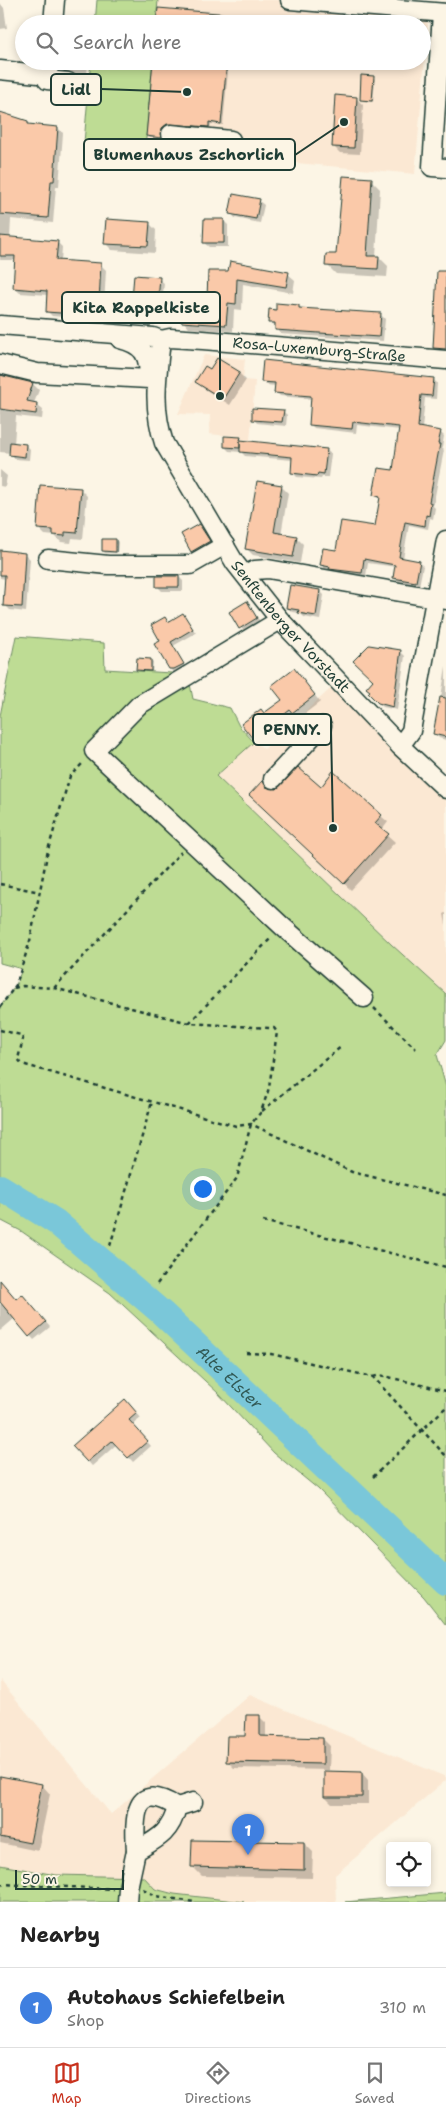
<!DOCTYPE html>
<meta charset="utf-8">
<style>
:root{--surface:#fff;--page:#f2f2f2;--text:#222;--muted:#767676;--line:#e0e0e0;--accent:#c8321e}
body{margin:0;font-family:"Shantell Sans",sans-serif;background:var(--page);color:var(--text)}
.controls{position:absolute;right:15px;bottom:15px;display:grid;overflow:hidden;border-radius:5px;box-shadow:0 2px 8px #0003}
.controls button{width:45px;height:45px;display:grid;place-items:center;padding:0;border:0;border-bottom:1px solid var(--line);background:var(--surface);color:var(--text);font:25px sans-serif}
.scale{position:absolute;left:15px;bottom:12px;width:109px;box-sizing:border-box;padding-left:5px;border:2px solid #1f3d34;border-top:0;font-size:14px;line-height:18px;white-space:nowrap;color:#1f3d34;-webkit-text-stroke:4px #fcf5e5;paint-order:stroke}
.you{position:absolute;left:202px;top:1188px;width:18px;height:18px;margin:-12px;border:4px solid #fff;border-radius:50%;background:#1a73e8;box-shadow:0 0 0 8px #1a73e833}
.badge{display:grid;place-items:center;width:32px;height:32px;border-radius:50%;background:var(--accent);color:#fff;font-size:16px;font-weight:700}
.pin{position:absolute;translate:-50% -41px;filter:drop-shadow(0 1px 2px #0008)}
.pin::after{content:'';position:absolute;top:26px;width:18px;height:15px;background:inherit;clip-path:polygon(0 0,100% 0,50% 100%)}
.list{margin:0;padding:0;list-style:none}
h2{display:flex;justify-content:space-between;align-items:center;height:65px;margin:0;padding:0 20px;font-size:21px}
h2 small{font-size:16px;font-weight:400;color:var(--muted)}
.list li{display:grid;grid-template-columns:32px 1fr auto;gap:15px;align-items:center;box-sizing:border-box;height:80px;padding:0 20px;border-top:1px solid var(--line)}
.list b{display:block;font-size:19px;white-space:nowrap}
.list p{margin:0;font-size:16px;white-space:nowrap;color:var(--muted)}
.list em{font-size:16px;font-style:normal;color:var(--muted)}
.icon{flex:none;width:28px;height:28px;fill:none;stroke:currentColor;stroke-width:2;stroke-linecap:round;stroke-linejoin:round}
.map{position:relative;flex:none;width:446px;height:1902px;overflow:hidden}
.search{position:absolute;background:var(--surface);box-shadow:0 2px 8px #0003;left:15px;right:15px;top:15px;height:55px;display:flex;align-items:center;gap:12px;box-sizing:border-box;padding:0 18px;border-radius:28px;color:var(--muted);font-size:19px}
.sheet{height:145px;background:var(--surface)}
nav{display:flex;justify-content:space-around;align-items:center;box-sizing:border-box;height:70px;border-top:1px solid var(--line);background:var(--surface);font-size:14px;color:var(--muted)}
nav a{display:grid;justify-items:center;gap:2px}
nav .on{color:var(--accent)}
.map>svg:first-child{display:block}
</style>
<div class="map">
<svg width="446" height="1902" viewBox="0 0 446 1902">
<rect width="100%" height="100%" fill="#fcf5e5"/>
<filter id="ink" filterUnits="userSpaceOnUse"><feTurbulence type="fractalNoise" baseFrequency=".02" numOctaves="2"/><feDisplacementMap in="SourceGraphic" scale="10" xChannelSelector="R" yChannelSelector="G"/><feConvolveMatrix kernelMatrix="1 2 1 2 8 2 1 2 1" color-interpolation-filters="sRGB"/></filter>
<g filter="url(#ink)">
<path fill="#fbe8d3" d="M158 0H287L429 12 415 174 145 149 153 61H422V24H156Z
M204 355 245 359 243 380 255 381 250 441H240V437L209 434 210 415 178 414Z
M338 682 446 789V994L392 945 216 776 254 741 264 749Z
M0 1680 111 1814 250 1695 446 1777V1780L335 1875 336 1902H244L174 1894 155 1889 144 1877 56 1875 0 1865Z"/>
<path fill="#bedc94" stroke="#6e8c64" d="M97 0H158L156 24H95Z
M91 61H153L145 149 84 143Z
M16 636 104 643 105 669 188 674 193 699 230 708 239 726 254 742 216 776 392 945 446 994V1040L437 1055 446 1087V1625L424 1597 318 1489 274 1453 218 1393 110 1293 21 1231 0 1220V1007L16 985 22 969 0 963V716Z
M0 1865 56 1875 144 1877 155 1889 174 1894 244 1902H0Z
M446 1893V1902H345Z"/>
<path fill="#0003" d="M0 3 4 8 7 28 0 29Z
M66 17 85 19 90 24H65Z
M61 61H88L87 77 67 75 60 68Z
M154 61H229L223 125 211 124 210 128 169 126 164 130 163 139 150 138 148 136Z
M373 77 375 79 373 102 363 101 361 99Z
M356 98 363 105 360 154 340 153 333 146Z
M0 114 28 122 31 125 58 128 63 133 59 186H56L53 223 11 219 10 238 57 242 62 247 61 262 101 265 106 270 104 306 119 307 124 312 123 322 52 316 47 311 48 295 20 293 14 288 16 260H0Z
M371 180 380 189 376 257H379L388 266 387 277 336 274 327 265 337 256Z
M259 201 264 205 260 223 235 218 231 213Z
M224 221 228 225V247H209L204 243Z
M149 223 156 230 155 253 112 250 105 243Z
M209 272 288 274 295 280 293 293 243 284 242 310 234 309 233 331 189 328 183 321 208 300Z
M446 272V354L440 353 434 348Z
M159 279 164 283 161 316 137 314 133 310Z
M298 306 302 309 380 314 385 319 383 341 281 334 276 327 270 322 277 311Z
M210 370 239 373 246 380 230 405 203 388 196 381Z
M0 376 33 384 39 390 34 403 43 410 42 419 16 416 14 444 26 445 30 449 29 460 15 459 11 453 0 452Z
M433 379 437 383 436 399 425 398 422 429 440 432 444 436 442 448 444 450 433 506 435 508 433 519 430 518 428 529 409 525 403 559 419 562 423 566 419 586 398 582 394 578 396 567 368 563 366 576 335 572 325 569 321 565 337 552 376 528 381 499 374 495 394 472 400 430 357 425 356 433 314 428 310 424 312 399 280 396 276 392V386L266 385 262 381Z
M283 411 287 415 286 426 257 423 253 419Z
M240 438 244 442 326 450 331 454 328 477H322L321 479 297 477 292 472 293 460 245 456 241 452 229 451 225 447Z
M0 470 7 476 5 487 0 486Z
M281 486 288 493 281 535 296 537 303 544 300 563 253 555 246 548Z
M80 489 87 496 83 539 72 538 71 543 61 542 55 536 45 535 38 528Z
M199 525 213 546 196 556 182 535Z
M116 540 118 542 117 553H105L103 551Z
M0 551 25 554 30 559 26 612 10 610 5 605 6 579 0 578Z
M179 577 183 581V591H162L157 586Z
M291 586 320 591 324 595 320 620 304 617 300 613 292 612 287 607Z
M247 602 261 623 245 633 230 612Z
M183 615 196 633 173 646 186 668 174 673 170 669 162 641 169 623Z
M401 652 405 656 397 710 383 707 369 693Z
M151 660 153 662 152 672 140 671 138 669Z
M446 666V740L439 738 435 734Z
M300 676 320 702 299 718 297 716 259 744 254 738 264 714 284 700Z
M263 782 270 789 277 790 322 789 381 816 388 822 382 830 395 842 351 890 257 802Z
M446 913V925L444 914Z
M0 1290 17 1300H26L50 1327 34 1340 15 1318 0 1331V1305L3 1303 0 1300Z
M130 1405 141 1418 132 1425 151 1446 133 1462 117 1444 92 1466 74 1446Z
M259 1716 266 1723V1738L323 1739 330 1746 329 1770 234 1768 228 1762 247 1737Z
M362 1773 368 1780V1804H332L325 1797Z
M0 1777 42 1785 50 1794 38 1851 0 1843Z
M304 1843 313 1852 312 1878 202 1876 193 1867Z"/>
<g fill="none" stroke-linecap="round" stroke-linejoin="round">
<path stroke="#7ac7d9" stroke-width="26" id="s1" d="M0 1187 56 1222 162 1313 446 1582"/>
</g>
<path fill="#fac9a9" stroke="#1f3d34" d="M158 8 241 15 240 24H156Z
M153 61H227L221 124 209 122V127L167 124 162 128 161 138 146 136Z
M361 75 374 76 372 101 360 100Z
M335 95 357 97 354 148 332 147Z
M0 112 28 121V124L58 127 54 181H51L48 218 0 214Z
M343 176 372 178 367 256H379L378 269 325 266 326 254H336Z
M233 194 260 199 256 219 229 214Z
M106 219 150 222 148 246 104 244Z
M204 219H224V243H203Z
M0 236 58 241 56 260 101 263 99 304 119 305 118 317 46 312 47 291 13 288 15 256H0Z
M230 261 289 272 286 287 237 279 236 304 228 303 226 325 181 322 183 297 207 299 208 271H228Z
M437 271H446V349L433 348Z
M134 275 160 277 157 313 131 310Z
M276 303 299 305V308L381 313 379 337 275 330V323H268L269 309 276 310Z
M217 358 240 372 223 399 195 382 205 366 210 369Z
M263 360 434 378 432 396 421 395 418 427 441 431 438 444H440L429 502 431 503 429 516 426 515 425 526 405 522 399 557 420 561 416 582 393 578 395 565 379 562 364 559 362 573 329 569 330 567 320 565 323 548 336 550 341 521 375 526 380 497 373 495 378 468 393 470 399 427 353 422 352 429 309 425 311 396 274 393 275 383 261 382Z
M0 375 33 383 27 401 37 403 36 414 0 409Z
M252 408 284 410 282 422 252 420Z
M224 436 241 437 240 440 327 449 324 474 318 473 317 476 291 473 292 457 240 452V441V448L224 447Z
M10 442 26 444 25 457 9 455Z
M257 481 282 485 274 532 297 536 293 557 245 549Z
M40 485 81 488 77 533 65 532V536L53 535V530L37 529Z
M199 524 210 541 191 552 181 534Z
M102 539H116V552L102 551Z
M0 550 25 553 22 607 3 606 5 575H0Z
M156 576H179V587H156Z
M290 585 320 590 316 616 298 613 299 610 286 608Z
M247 601 257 618 239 629 229 612Z
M183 613 193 629 171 642 184 664 174 669H169L154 644 160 641 151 625 165 617 168 622Z
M369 645 401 650 393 707 378 703 368 693 370 691 366 688 373 680 353 661Z
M137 658 151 659V671L136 670Z
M294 668 315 695 292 713 290 710 253 739 241 724 261 709 264 713 282 700 271 686Z
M440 697 446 698V737L433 734Z
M298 767 321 787 333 771 382 815 375 823 389 834 344 884 249 795 263 780 266 787 277 789Z
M0 1280 16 1299 22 1294 46 1322 29 1337 0 1302Z
M125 1399 137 1413 129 1420 148 1441 128 1458 112 1441 87 1462 72 1446Z
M246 1715H260V1736L323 1738V1764L226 1762 227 1736H245Z
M324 1771 362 1772V1797H324Z
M0 1776 42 1784 30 1843 0 1837Z
M192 1840 304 1842V1870L191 1867Z"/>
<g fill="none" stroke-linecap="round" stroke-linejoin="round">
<defs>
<g id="minor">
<path d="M290 0 446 13"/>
<path d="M442 13 432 167 446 168"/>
<path d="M53 24 55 0"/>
<path d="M0 70 48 75 49 61"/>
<path d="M48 75 47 80 68 82"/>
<path d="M171 134 231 140"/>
<path id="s2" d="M0 325 153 337 161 340C157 377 152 407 164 443L235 563 280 620 400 746 446 789"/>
<path id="s3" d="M161 340 170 338 203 340 446 360"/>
<path d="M0 364 37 373 149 379C149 355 144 345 120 339"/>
<path d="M48 559 108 565H190L225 545"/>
<path d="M245 575 255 570 268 569 446 600"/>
<path d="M280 620 139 705 94 751 282 926 364 998"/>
<path d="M400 746 411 731 446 540"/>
<path d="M273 779 322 726"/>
<path d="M136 1851C134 1819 133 1779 177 1807"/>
<path d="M127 1902 128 1888 136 1851C157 1839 171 1833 177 1807L193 1802"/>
</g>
</defs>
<use href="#minor" stroke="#1f3d34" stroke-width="21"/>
<path stroke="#1f3d34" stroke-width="2.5" stroke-dasharray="4 4" stroke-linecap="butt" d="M0 884 40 892
M14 988 23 986 54 988 189 1023 270 1028H274L277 1032 269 1088 261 1112 251 1124 237 1178 157 1284
M54 988 181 852
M0 1007 16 985 30 941 48 850 70 776 84 762
M374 1008 416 1049
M189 1023 271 938
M0 1030 21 1035 23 1039 18 1059 22 1064 236 1126 251 1124 352 1172 446 1195
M262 1111 342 1046
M263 1221 446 1267
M110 1246 152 1102
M246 1353 271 1354 373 1377 446 1456
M373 1377 380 1375 446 1391
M373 1477 446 1407
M0 1884 113 1889
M143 1889 156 1896 194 1902"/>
<use href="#minor" stroke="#fcf5e5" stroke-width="18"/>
</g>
</g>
<g text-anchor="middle" stroke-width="4" stroke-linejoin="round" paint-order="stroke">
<g font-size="15" fill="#1f3d34" stroke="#fcf5e5">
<text dy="5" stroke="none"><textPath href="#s3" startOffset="159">Rosa-Luxemburg-Straße</textPath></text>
<text dy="5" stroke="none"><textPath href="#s2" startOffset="490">Senftenberger Vorstadt</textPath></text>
</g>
<g font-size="16" font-style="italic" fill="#315955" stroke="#fcf5e5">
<text dy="6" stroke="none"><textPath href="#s1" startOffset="299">Alte Elster</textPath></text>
</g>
</g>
<path fill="none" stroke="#1f3d34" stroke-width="2" d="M187 92L101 89M344 122L295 155M220 396L220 308M333 828L331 729"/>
<g fill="#1f3d34" stroke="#fcf5e5" stroke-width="2">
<circle cx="187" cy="92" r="5"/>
<circle cx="344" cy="122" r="5"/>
<circle cx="220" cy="396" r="5"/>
<circle cx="333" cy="828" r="5"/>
</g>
<g fill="#fcf5e5" stroke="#1f3d34" stroke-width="2">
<rect x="51" y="74" width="50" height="31" rx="5"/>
<rect x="84" y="139" width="211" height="31" rx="5"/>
<rect x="62" y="292" width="158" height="31" rx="5"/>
<rect x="253" y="714" width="78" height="31" rx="5"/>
</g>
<g font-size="16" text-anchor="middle" font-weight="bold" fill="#1f3d34">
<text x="76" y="95">Lidl</text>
<text x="189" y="160">Blumenhaus Zschorlich</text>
<text x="141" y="313">Kita Rappelkiste</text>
<text x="292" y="735">PENNY.</text>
</g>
</svg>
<div class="controls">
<button><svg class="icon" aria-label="locate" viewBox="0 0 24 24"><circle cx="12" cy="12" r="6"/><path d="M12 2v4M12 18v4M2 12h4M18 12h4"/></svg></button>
</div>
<div class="scale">50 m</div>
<div class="you"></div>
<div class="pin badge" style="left:248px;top:1855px;background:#3f7fe0">1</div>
<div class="search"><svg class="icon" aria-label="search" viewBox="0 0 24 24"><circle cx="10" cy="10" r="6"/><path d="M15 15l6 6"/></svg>Search here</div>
</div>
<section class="sheet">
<h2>Nearby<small></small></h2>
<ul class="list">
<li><span class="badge" style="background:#3f7fe0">1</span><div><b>Autohaus Schiefelbein</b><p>Shop</p></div><em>310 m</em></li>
</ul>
</section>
<nav>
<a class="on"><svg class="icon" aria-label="map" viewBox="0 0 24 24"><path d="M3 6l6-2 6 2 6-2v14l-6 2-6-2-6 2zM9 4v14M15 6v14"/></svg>Map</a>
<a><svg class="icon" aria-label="directions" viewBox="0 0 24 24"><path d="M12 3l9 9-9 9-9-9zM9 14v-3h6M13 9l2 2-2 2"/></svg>Directions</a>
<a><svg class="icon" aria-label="saved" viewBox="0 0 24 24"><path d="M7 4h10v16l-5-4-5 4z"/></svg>Saved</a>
</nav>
